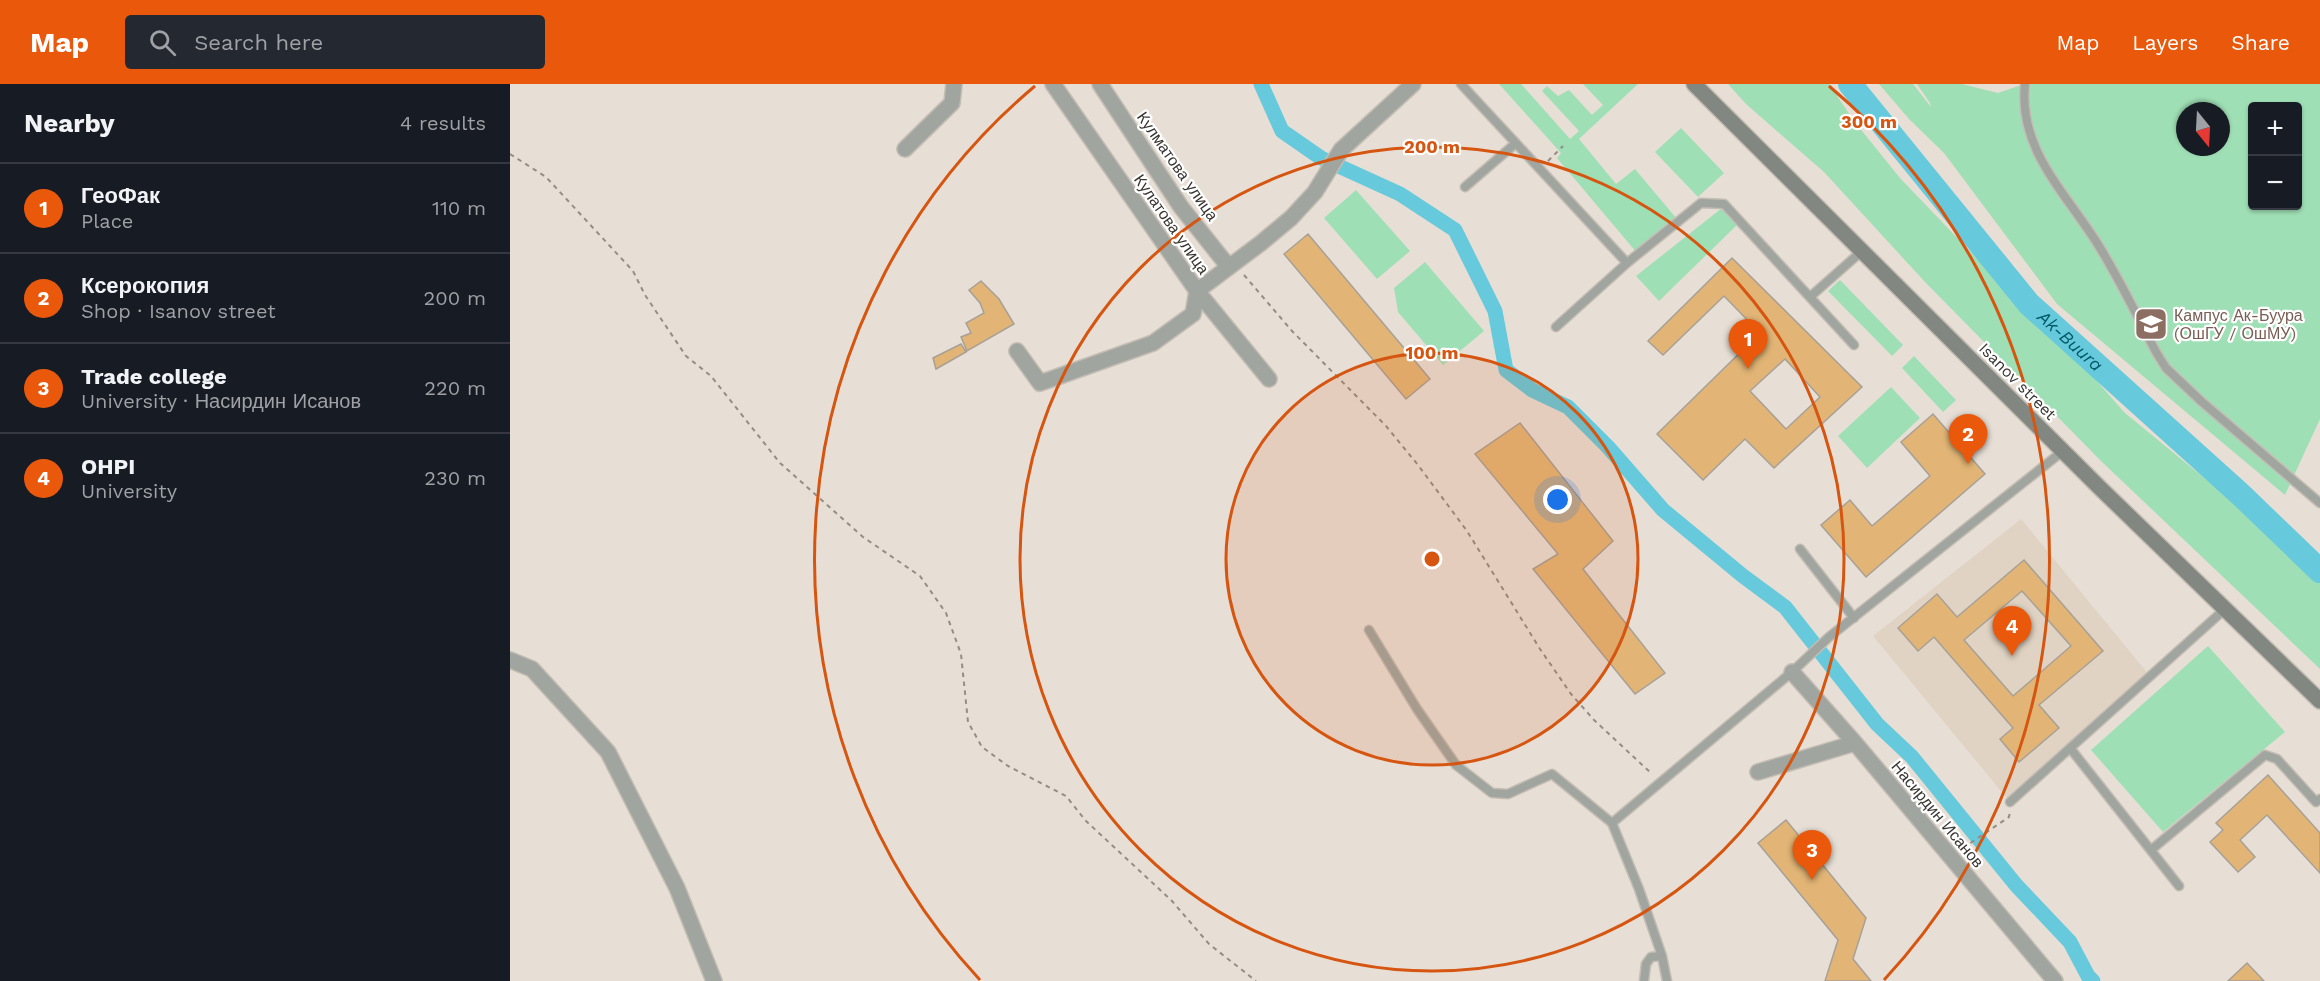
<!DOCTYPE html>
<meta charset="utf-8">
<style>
:root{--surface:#171b24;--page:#242831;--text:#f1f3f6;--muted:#9ea1a6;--line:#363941;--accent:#ea580c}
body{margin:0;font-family:"Work Sans",sans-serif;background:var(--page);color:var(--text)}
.controls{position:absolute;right:18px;top:18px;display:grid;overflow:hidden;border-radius:6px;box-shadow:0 2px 4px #0004}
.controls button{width:54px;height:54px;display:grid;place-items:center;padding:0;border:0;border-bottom:2px solid var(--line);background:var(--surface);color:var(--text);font:30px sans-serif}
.compass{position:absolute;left:1666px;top:18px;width:54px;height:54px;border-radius:50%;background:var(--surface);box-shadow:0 2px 4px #0004;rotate:162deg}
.you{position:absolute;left:1048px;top:416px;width:21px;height:21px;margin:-15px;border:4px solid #fff;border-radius:50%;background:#1a73e8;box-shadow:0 0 0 9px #1a73e833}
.badge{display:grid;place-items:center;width:39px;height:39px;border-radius:50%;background:var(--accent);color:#fff;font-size:20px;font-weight:700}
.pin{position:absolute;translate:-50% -50px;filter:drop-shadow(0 2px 3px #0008)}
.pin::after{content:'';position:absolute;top:32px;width:21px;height:18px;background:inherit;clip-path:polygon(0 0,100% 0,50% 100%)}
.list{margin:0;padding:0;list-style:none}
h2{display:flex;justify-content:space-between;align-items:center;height:78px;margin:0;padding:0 24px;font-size:26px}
h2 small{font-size:20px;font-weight:400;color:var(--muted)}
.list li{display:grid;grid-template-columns:39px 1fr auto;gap:18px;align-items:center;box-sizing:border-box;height:90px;padding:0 24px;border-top:2px solid var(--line)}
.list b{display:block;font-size:22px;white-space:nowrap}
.list p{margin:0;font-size:20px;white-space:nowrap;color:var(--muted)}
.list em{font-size:20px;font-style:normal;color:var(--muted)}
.icon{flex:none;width:33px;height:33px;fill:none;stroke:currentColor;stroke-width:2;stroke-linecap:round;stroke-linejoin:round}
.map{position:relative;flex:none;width:1810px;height:897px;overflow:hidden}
header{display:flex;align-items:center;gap:36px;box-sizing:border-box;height:84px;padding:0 30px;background:var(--accent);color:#fff}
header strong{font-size:28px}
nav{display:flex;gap:33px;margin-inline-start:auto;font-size:21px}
.search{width:420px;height:54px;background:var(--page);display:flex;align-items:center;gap:15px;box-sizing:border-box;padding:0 21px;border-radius:6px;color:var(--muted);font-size:22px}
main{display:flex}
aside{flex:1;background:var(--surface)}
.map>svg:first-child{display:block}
</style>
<header>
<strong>Map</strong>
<div class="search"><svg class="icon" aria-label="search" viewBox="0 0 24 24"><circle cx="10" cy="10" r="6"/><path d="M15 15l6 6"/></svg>Search here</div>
<nav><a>Map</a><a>Layers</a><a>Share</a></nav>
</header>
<main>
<aside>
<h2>Nearby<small>4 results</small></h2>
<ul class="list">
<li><span class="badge">1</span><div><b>ГеоФак</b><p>Place</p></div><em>110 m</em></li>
<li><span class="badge">2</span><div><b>Ксерокопия</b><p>Shop · Isanov street</p></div><em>200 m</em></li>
<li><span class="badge">3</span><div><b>Trade college</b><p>University · Насирдин Исанов</p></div><em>220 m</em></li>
<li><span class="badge">4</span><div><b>OHPI</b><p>University</p></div><em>230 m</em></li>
</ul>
</aside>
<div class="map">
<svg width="1810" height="897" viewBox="0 0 1810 897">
<rect width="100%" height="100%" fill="#e7dfd5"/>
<path fill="#e0d3c3" d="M1511 435 1640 592 1500 718 1363 552Z"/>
<path fill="#9fdfb5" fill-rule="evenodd" d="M989 0H1011L1060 55 1069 47 1032 7 1037 2 1048 12 1059 6 1082 31 1093 21 1073 0H1128L1069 55 1106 100 1125 85 1167 135 1127 169 1047 74 1051 69Z
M1218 0H1319L1344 37 1390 94 1499 208 1547 252 1615 329 1810 489V585L1591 377 1415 198 1314 88 1236 20Z
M1369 0H1403L1421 23 1420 19 1407 0H1452L1488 9 1514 0H1810V335L1775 411 1547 220 1434 69 1399 35ZM1742 22H1788V122H1742ZM1675 27H1711V63H1675Z
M1171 44 1214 89 1188 113 1145 68Z
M846 106 900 167 867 195 814 134Z
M1212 124 1228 140 1149 217 1126 192Z
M915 178 974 247 933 281 888 228 884 204Z
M1330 196 1393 261 1382 272 1318 207Z
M1404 272 1446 316 1433 328 1392 284Z
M1381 303 1410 334 1357 384 1328 352Z
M1698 562 1775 648 1653 748 1581 666Z"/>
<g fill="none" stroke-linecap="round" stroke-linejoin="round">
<path stroke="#67c9dc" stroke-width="15" d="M751 0 772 47 811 74 890 110 945 146 985 227 996 286 1022 306 1058 323 1098 363 1153 426 1233 492 1275 523 1367 640 1402 673 1506 801 1560 858 1578 892 1583 897"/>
<path stroke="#67c9dc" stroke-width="24" id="s1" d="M1340 0 1519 220 1730 410 1810 487"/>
</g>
<path fill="#e2b576" stroke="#a7a096" stroke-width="1.5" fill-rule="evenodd" d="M798 150 920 295 896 315 774 170Z
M1222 174 1352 303 1264 384 1235 355 1193 396 1147 350 1250 249 1214 212 1153 271 1138 257ZM1275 275 1310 313 1276 345 1240 307Z
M471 197 489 215 504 240 457 267 451 253 461 249 456 239 474 229 470 219 459 206Z
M451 260 456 268 426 285 423 274Z
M1423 330 1475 390 1356 493 1311 441 1340 416 1362 442 1420 392 1391 358Z
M1010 339 1103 457 1073 485 1155 589 1125 610 1023 485 1048 470 965 370Z
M1514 476 1593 567 1529 621 1549 644 1509 678 1490 655 1503 644 1424 553 1408 567 1388 544 1427 510 1447 533ZM1512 507 1561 562 1503 612 1454 556Z
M1758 691 1810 749V789L1757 731 1730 756 1745 773 1728 788 1700 758 1713 746 1706 739Z
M1276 736 1356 834 1343 875 1361 897H1315L1328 856 1248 759Z
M1737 879 1754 897H1718Z"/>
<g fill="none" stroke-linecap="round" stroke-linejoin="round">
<defs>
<path id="service" d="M951 0 1117 179
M1515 0C1508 65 1555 108 1587 159 1609 194 1627 232 1646 268L1656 284 1692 318 1810 419
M955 103 1006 59
M1301 212 1352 167
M1046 243 1117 179 1191 119 1214 120 1344 261
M1290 465 1344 534
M859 546 907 625 946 681 982 709 998 710 1042 690 1102 739 1129 805 1152 872 1157 897
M1560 664 1669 802
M1500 718 1715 525
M1102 739 1282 588 1319 553 1553 367
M1641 766 1755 671 1767 675 1806 718 1810 715
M1134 897 1136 880 1141 873 1152 872"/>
<path id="minor" d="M543 0 687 207 759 295
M590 0 671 123 718 182
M395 65 442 19 444 0
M507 267 530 299 643 259 683 230 687 207 751 159 781 134 805 108 831 66 903 0
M1282 588 1345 659 1545 897
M1248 688 1345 659"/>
<path id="tertiary" d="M0 576 22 585 98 668 167 804 204 897"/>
<path id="secondary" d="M1184 0 1589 403 1810 617"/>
</defs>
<use href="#service" stroke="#c4bdb4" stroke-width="11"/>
<use href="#minor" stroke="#c4bdb4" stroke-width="18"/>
<use href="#tertiary" stroke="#c4bdb4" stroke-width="18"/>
<use href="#secondary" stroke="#c4bdb4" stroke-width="18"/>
<path stroke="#938d86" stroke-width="2" stroke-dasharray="4.5 4.5" stroke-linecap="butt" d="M0 70 36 93 123 187 135 211 176 272 201 292 270 379 353 453 410 492 436 529 451 570 458 638 472 663 498 682 556 712 576 737 662 817 699 860 746 897
M1038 77 1053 62
M734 191 782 247 876 342 908 381 957 447 1030 565 1061 610 1084 636 1142 690
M1453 764 1499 733 1500 728"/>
<use href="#service" stroke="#a1a5a0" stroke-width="8"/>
<use href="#minor" stroke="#a1a5a0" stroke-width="15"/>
<use href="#tertiary" stroke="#a1a5a0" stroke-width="15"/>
<use href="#secondary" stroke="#828881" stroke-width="15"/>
</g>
<circle cx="922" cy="475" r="206" fill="#d65510" fill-opacity=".12"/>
<g fill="none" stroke="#d65510" stroke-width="3">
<circle cx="922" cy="475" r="206"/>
<circle cx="922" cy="475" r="412"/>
<path d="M470 896A618 618 0 0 1 525 2M1319 2A618 618 0 0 1 1374 896"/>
</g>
<defs>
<symbol id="university-square" viewBox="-11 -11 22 22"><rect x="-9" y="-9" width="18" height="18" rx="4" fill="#8d6e63" stroke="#fff"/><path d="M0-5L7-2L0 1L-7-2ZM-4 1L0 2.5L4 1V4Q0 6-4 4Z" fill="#fff"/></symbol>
</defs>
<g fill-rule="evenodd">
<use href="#university-square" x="1622" y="221" width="38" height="38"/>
</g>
<g text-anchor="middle" stroke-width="4.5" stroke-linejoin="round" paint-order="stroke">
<g font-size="16" fill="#383531" stroke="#fff">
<text transform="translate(668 82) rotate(55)" y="6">Кулматова улица</text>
<text transform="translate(662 140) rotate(55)" y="6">Кулатова улица</text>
<text transform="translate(1508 297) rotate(45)" y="6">Isanov street</text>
<text transform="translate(1428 730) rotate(50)" y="6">Насирдин Исанов</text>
</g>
<g font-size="16" fill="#785e54" stroke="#fff" text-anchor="start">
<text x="1664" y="237">Кампус Ак-Буура<tspan x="1664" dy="18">(ОшГУ / ОшМУ)</tspan></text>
</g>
<g font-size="18" font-style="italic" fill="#005b69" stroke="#fff">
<text dy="6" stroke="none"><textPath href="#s1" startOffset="339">Ak-Buura</textPath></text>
</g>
</g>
<circle cx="922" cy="475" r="9" fill="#d65510" stroke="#fff" stroke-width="3"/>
<g font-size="18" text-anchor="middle" font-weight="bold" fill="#d65510" stroke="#fff" stroke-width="4.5" stroke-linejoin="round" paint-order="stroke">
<text x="1359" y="44">300 m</text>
<text x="922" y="69">200 m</text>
<text x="922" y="275">100 m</text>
</g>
</svg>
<div class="controls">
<button>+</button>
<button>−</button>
</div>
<svg class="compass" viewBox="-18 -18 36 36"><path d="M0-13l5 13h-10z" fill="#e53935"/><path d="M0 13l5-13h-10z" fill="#9ea1a6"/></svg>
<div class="you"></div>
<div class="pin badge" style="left:1238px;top:285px">1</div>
<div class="pin badge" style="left:1458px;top:380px">2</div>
<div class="pin badge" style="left:1302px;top:796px">3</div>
<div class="pin badge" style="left:1502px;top:572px">4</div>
</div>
</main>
